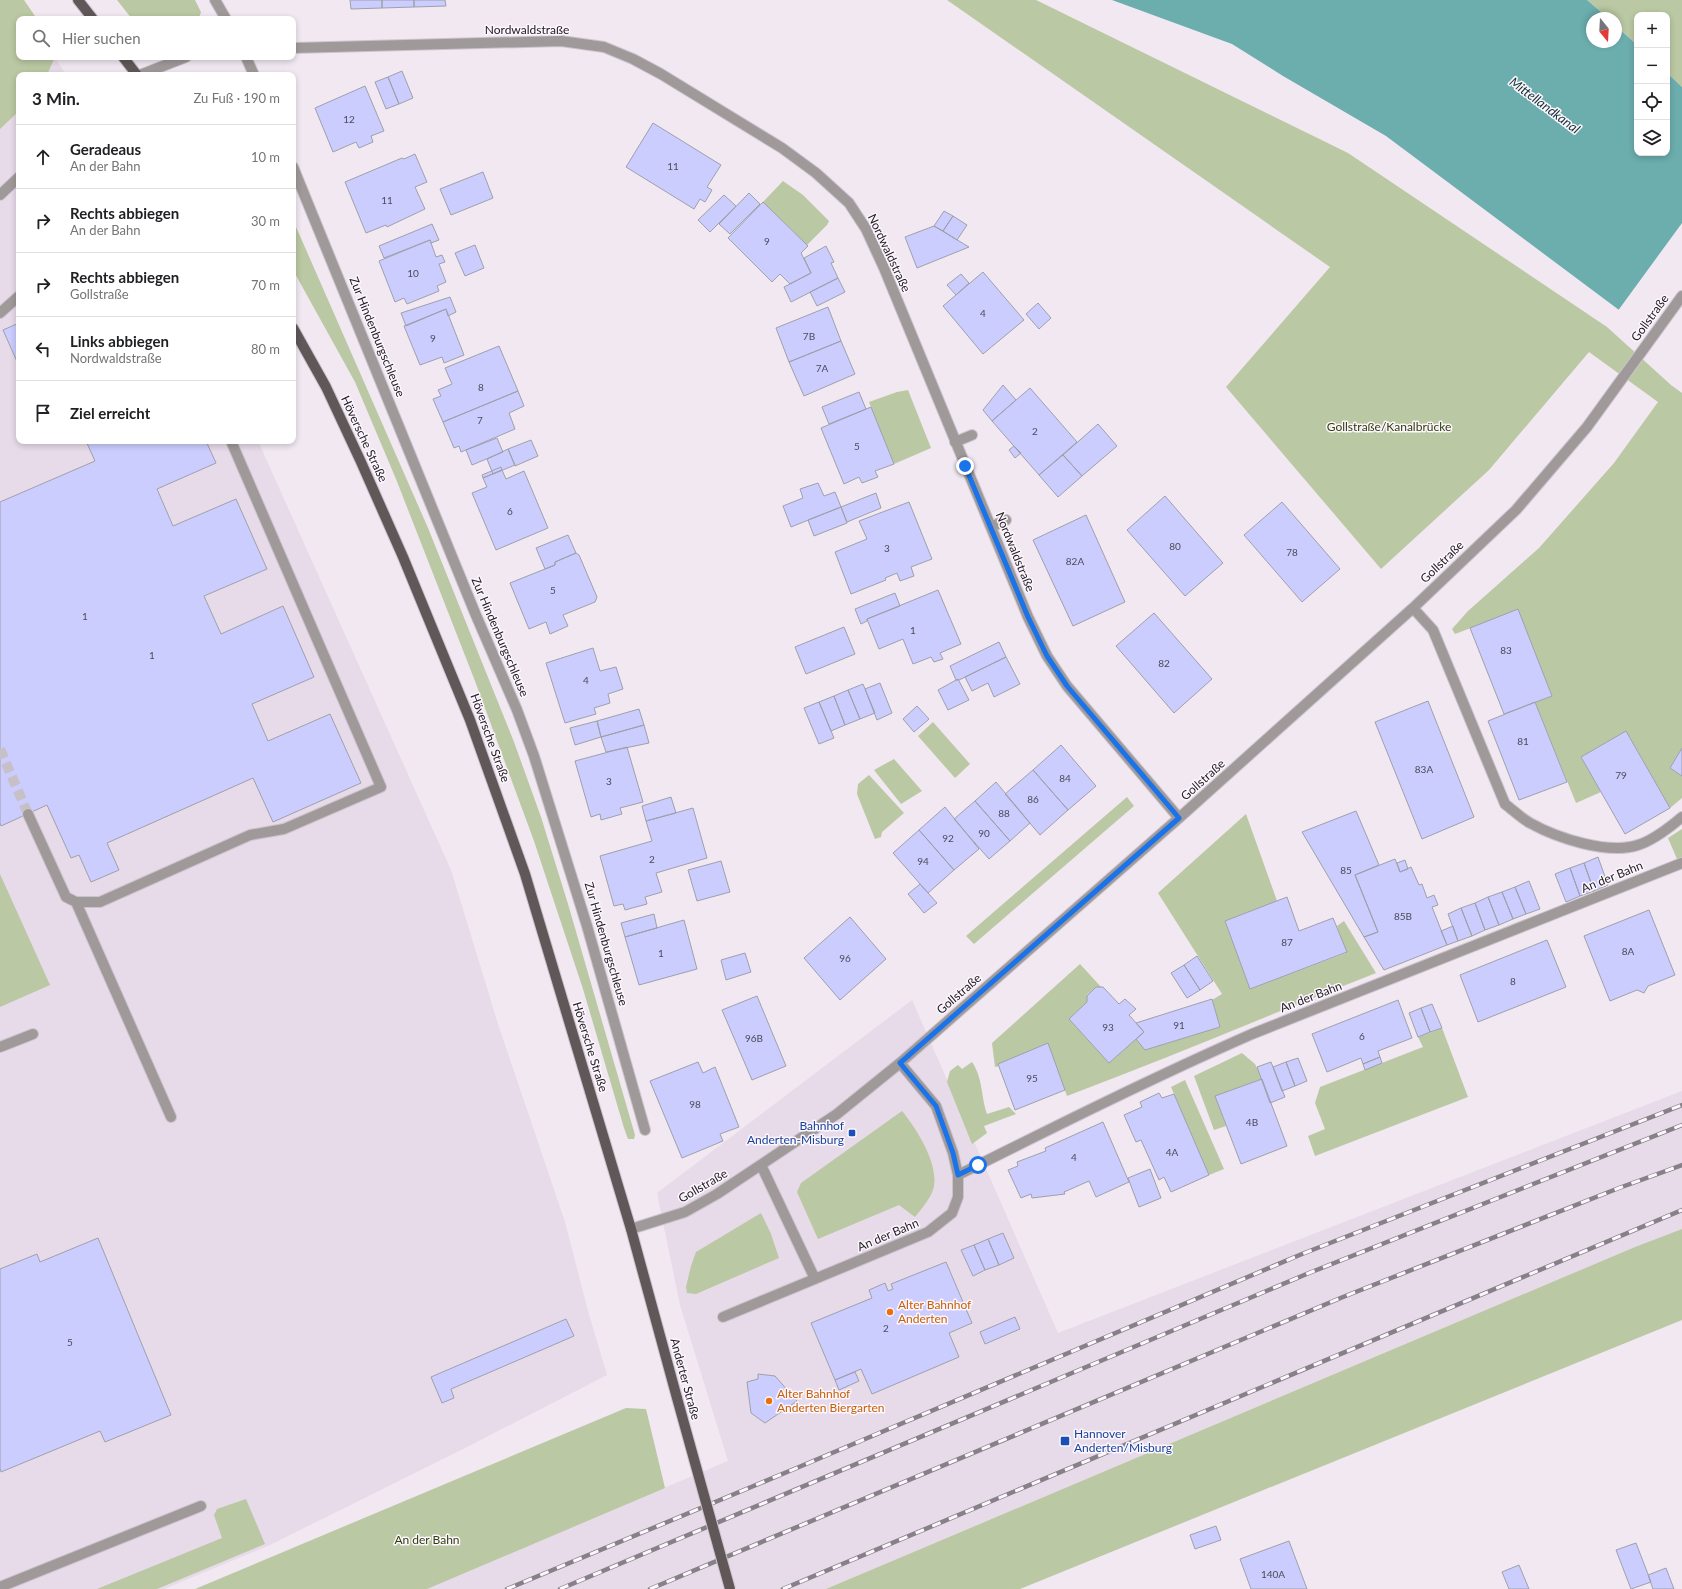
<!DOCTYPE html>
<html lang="de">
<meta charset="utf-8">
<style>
:root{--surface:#fff;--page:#f2f2f2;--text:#202124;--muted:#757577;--line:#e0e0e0}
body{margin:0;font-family:Lato,sans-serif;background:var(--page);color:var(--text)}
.controls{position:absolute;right:12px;top:12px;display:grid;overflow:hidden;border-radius:8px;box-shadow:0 2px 6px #0003}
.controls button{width:36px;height:36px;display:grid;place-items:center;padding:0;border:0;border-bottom:1px solid var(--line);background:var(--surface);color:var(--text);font:20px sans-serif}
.compass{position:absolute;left:1586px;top:12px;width:36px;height:36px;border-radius:50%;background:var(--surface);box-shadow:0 2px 6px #0003;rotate:162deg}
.stop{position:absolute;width:12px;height:12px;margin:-9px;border:3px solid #1a73e8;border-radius:50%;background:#fff}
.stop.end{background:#1a73e8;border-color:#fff;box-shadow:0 1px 4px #0008}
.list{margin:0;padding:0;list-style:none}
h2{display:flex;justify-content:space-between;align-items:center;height:52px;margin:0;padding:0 16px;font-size:17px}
h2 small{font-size:13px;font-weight:400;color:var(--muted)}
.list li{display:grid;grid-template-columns:26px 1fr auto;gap:12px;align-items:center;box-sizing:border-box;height:64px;padding:0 16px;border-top:1px solid var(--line)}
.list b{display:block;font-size:15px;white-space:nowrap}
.list p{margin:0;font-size:13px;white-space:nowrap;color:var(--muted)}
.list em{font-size:13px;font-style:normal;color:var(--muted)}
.icon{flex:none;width:22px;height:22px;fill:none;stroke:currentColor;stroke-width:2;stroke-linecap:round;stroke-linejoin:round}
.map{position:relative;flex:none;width:1682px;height:1589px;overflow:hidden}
.search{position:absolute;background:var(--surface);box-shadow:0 2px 6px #0003;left:16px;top:16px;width:280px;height:44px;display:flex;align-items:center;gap:10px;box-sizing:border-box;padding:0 14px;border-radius:8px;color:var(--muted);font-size:15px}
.panel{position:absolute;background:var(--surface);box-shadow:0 2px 6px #0003;left:16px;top:72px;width:280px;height:372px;border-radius:8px}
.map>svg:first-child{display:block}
</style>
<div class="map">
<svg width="1682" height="1589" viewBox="0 0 1682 1589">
<rect width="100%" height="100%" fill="#f1e8f2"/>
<path fill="#e7dae9" d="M0 0H17L19 19V57H55L66 75H19V441H258L451 870 498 1024 565 1222 588 1311 607 1375 463 1449 270 1545 164 1589H0Z
M912 1000 1058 1333 1682 1091V1229L1635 1247 826 1589H425L728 1461 680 1305 657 1193Z"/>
<path fill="#bac8a3" d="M0 0H24L37 19H19V57H54V59L47 75H19V111L0 129Z
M117 0H195L201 12 199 18 196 19 137 16 132 19Z
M947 0H1036L1348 153 1607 327 1671 385 1682 393V748L1670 768 1682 776V798L1670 808 1626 731 1581 757 1601 792 1576 803 1535 702 1552 696 1518 610 1455 634 1452 629 1468 611 1539 548 1614 463 1658 402 1589 352 1489 470 1381 569 1226 387 1330 267Z
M1587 0H1682V87L1667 73V15H1637V45L1616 26V18H1608Z
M783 181 803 195 829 221 827 225 807 245 763 202Z
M293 220 428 528 514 742 541 817 568 904 635 1135 634 1139H628L624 1128 583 989 534 841 475 681 396 479 355 382 293 270Z
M908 390 931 448 894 464 869 402 897 392Z
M933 722 970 764 955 778 918 736Z
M894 759 922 791 901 804 874 770Z
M869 775 904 813 882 832 881 837 875 839 857 794 858 784Z
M1127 797 1134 806 974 944 966 936Z
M1246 814 1277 901 1225 921 1250 989 1346 953 1337 926 1344 921 1376 973C1273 1013 1171 1057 1067 1096L1048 1044 999 1064V1066L995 1067 992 1043 1080 964 1102 988 1096 987 1087 995V1002L1069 1019 1109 1063 1136 1039 1145 1050 1220 1027 1212 1000 1222 994 1158 893Z
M1682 829V857L1677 859 1668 838Z
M0 874 50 985 0 1007Z
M1442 1028 1468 1097 1315 1156 1308 1136 1325 1129 1315 1103 1320 1087 1423 1047 1418 1037Z
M1242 1053 1255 1064 1262 1079 1216 1096 1226 1126 1214 1130 1194 1076Z
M972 1062C983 1078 981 1097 987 1114L1009 1107 1016 1114 984 1126 987 1133 972 1144 947 1082 950 1071 958 1065 962 1069Z
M1185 1080 1224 1169 1209 1175 1171 1087Z
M902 1111C916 1128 938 1162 934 1186 932 1197 922 1208 915 1217L899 1205 818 1239 797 1192 801 1183Z
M761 1213 771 1234 779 1258 696 1294 687 1293 686 1287 691 1266 696 1252Z
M1682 1229V1320L1020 1589H826L1635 1247Z
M626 1408 646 1409 665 1488 427 1589H195Z
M246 1499 265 1544 157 1589H97L222 1538 214 1515 217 1509Z"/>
<path fill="#6cadae" d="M1112 0H1587L1608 18H1592V42H1616V26L1637 45V153H1667V73L1682 87V357L1386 136 1283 76 1232 44Z"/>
<path fill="#f1e8f2" d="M1682 223V359L1617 312Z"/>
<path fill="#cacdfd" stroke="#9fa0ab" d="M350 0H382V8L351 9Z
M382 0H414V7L382 8Z
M414 0H445L446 6 414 7Z
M402 71 413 98 399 104 388 77Z
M388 77 399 104 386 109 375 82Z
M365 86 384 131 371 136 373 142 359 148 356 142 333 152 315 108Z
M653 123 721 165 707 187 712 190 705 202 700 199 694 209 626 167Z
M415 154 427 182 415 187 425 209 387 227 386 225 366 233 345 182 402 158 404 159Z
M483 172 493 198 451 215 440 189Z
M749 193 760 204 730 234 719 224Z
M724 195 736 206 710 232 698 220Z
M763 202 808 246 801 253 811 273 790 284 780 274 772 282 728 238Z
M944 211 953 216 943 231 934 226Z
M953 216 967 225 957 240 943 231Z
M432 224 439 240 431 243 430 240 384 258 379 246Z
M934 226 969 247 917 268 905 237Z
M430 240 436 257 442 255 445 262 439 264 446 282 437 286 439 291 407 304 404 298 395 302 379 261Z
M475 245 484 268 465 276 455 253Z
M826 246 834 262 831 263 838 278 791 302 784 287 811 273 804 258Z
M983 272 1024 320 983 354 943 306Z
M961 274 969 283 956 295 947 285Z
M838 278 845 292 817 306 810 292Z
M450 297 456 312 448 316 446 309 406 326 401 313Z
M1038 303 1051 318 1039 329 1026 314Z
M828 307 841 341 789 362 776 328Z
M446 309 464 355 444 363 442 357 420 365 404 326Z
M19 323V366L3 330Z
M841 341 855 374 804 396 789 362Z
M499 346 518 391 443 422 433 399 441 396 438 390 452 384 445 368Z
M1003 385 1016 400 992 421 983 410Z
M1030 388 1077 442 1039 475 992 421Z
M518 391 524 406 509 413 515 429 461 452 459 446 454 448 443 422Z
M859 392 866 409 829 424 822 407Z
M871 407 894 464 875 471 878 477 862 483 859 477 844 484 821 428Z
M1098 424 1117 446 1082 476 1063 455Z
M497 438 503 452 472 465 466 450Z
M531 440 538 456 515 466 508 449Z
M86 441H206L216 463 157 489 173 526 236 499 267 569 204 596 221 634 283 606 314 677 252 704 268 741 330 714 361 783 273 822 253 778 107 843 119 870 91 882 79 855 71 858 47 805 1 826 0 823V502L95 461Z
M1014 446 1021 453 1015 458 1009 450Z
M508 449 515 465 493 474 487 459Z
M1063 455 1082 476 1058 497 1039 475Z
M501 467 502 470 483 478 482 475Z
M502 470 506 479 524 471 548 528 496 550 472 493 487 487 483 478Z
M818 483 824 496 835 492 841 507 791 527 783 506 803 498 800 489Z
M876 493 881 508 847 522 841 507Z
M1165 496 1223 563 1185 596 1127 530Z
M909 502 932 559 911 567 914 576 900 581 897 573 885 578 886 580 851 594 835 552 867 539 859 521Z
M1282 502 1340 569 1302 602 1244 535Z
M841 507 847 523 814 536 808 520Z
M1086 515 1125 602 1073 626 1033 540Z
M568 535 576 553 555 562V565L545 569 536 548Z
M576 553 579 555 597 597 595 602 563 615 568 626 550 634 546 622 529 629 510 583 555 565V562Z
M938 590 961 644 940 653 943 659 934 662 931 657 913 664 903 639 879 649 867 619Z
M895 593 900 606 867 619V621L861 624 855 609Z
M1518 609 1552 696 1504 714 1470 628Z
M1154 613 1212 679 1174 713 1116 646Z
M844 627 855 654 806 674 795 647Z
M999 642 1006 657 959 680H956L950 666Z
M593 648 600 671 616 667 623 689 608 694 610 703 594 708 596 714 565 723 546 663Z
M1006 657 1020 684 994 697 988 683 972 691 965 677Z
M958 679 969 700 948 710 938 690Z
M880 683 892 713 877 720 865 689Z
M863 684 875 713 860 719 848 690Z
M848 690 860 719 845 725 834 696Z
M834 696 845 725 831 731 819 702Z
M1428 701 1474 817 1422 839 1375 722Z
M819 702 834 738 819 744 804 708Z
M1535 702 1567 782 1519 800 1488 721Z
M917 706 929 719 914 732 903 719Z
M639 709 644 725 601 737 597 721Z
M597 721 601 737 575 745 570 728Z
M644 725 649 743 606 752 601 737Z
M1626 731 1670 808 1625 834 1581 757Z
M1061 745 1096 786 1068 810 1033 770Z
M627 747 643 802 620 808 622 814 601 820 600 814 591 817 575 761Z
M1682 748V776L1670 768Z
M1033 770 1068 810 1040 835 1005 794Z
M996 782 1030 823 1010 841 975 801Z
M671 797 676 813 646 821 642 806Z
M975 801 1010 841 989 859 954 819Z
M945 807 979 849 954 870 919 830Z
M693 808 707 858 656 873 662 892 645 897 647 904 625 910 623 904 614 906 600 856 652 841 646 821Z
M1356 811 1379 865 1355 875 1378 932 1364 937 1302 832Z
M919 830 954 870 928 893 893 853Z
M1598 857 1608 885 1594 891 1584 863Z
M1395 859 1400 872 1411 867 1419 885 1422 884 1427 898 1434 895 1438 905 1432 907 1447 945 1384 970 1364 937 1378 932 1355 875Z
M1405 860 1408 869 1400 872 1397 863Z
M721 861 730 892 697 901 688 870Z
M1584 863 1594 891 1580 896 1570 868Z
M1570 868 1580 896 1566 902 1555 874Z
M1529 881 1540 909 1526 914 1515 887Z
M920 884 937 903 924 913 908 894Z
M1515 887 1526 914 1513 919 1502 892Z
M1502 892 1513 919 1499 925 1488 897Z
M1287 897 1299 931 1333 918 1347 952 1250 989 1225 921Z
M1488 897 1499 925 1485 930 1475 903Z
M1475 903 1485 930 1472 936 1461 908Z
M1461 908 1472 936 1458 941 1448 914Z
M1649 910 1675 975 1648 986 1644 993 1637 990 1610 1001 1584 936Z
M654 914 657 928 625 937 621 923Z
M850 917 886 959 840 1000 804 958Z
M684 920 697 969 639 985 625 937Z
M1453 926 1458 941 1447 945 1441 931Z
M1547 940 1566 987 1478 1022 1460 975Z
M745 953 751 972 726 980 721 960Z
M1197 956 1213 981 1200 990 1184 965Z
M1184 965 1200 990 1187 998 1171 973Z
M1096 987H1103L1119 1004 1125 999 1136 1009 1129 1015 1144 1032 1109 1063 1069 1019 1087 1002V996Z
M757 996 786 1066 752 1080 722 1010Z
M1212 999 1220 1027 1145 1050 1136 1039 1144 1032 1136 1023Z
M1398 1000 1412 1038 1378 1051 1380 1057 1363 1064 1361 1058 1327 1072 1312 1034Z
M1432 1004 1442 1028 1430 1032 1421 1008Z
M1421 1008 1430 1032 1418 1037 1409 1013Z
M1048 1043 1065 1090 1015 1110 998 1064Z
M1380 1057 1382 1063 1365 1070 1363 1064Z
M1298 1058 1307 1081 1295 1086 1286 1062Z
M698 1062 703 1073 715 1067 739 1127 720 1134 723 1141 682 1158 650 1081Z
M1271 1062 1285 1097 1270 1103 1257 1067Z
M1286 1062 1295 1086 1282 1091 1273 1067Z
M1262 1079 1287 1146 1241 1164 1215 1096Z
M1159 1093 1162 1098 1174 1094 1209 1175 1171 1192 1164 1177 1159 1180 1141 1140 1136 1142 1124 1115 1142 1107 1140 1102Z
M1103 1122 1129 1182 1096 1197 1089 1181 1064 1192 1065 1194 1032 1198 1031 1194 1021 1198 1008 1170 1018 1166 1017 1162 1046 1151 1045 1148Z
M1150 1169 1161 1198 1139 1207 1128 1178Z
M1003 1233 1014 1258 999 1265 988 1239Z
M98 1238 171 1415 105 1442 100 1431 1 1472 0 1468V1269L37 1254 40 1262Z
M988 1239 999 1265 985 1270 974 1245Z
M974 1245 985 1270 973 1276 961 1250Z
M946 1262 972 1323 949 1333 959 1357 872 1394 861 1369 835 1380 811 1323 872 1298 869 1290 885 1283 888 1291 893 1289 891 1284Z
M1015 1317 1020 1329 985 1344 980 1332Z
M566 1319 574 1336 451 1389 454 1398 442 1403 431 1377Z
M855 1372 859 1381 839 1390 835 1380Z
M758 1374 775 1376 797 1401 765 1423 751 1413 747 1382 758 1379Z
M1216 1526 1221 1540 1195 1549 1190 1535Z
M1289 1541 1307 1589H1251L1240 1559Z
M1636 1543 1651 1582 1631 1589 1616 1550Z
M1519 1565 1529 1589H1509L1502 1572Z
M1666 1568 1674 1589H1653L1648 1575Z"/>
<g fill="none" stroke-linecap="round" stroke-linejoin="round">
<path stroke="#c8c0c9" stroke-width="10" stroke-dasharray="10 5" stroke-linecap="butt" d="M0 749 28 814"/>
<defs>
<path id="minor" d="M215 0 226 19
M293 48 561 41 604 47 633 59 661 74 782 148 816 173 849 203 866 229 884 268 1028 617 1047 656 1067 686 1179 818
M246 57 254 75
M140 75 186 57
M293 167 475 613 517 710 534 756 587 926 645 1130
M0 195 19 177
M0 313 19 296
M955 442 972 435
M991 527 1006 520
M1413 608 1433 630 1505 804C1513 810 1521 818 1530 823 1557 838 1608 855 1638 845 1654 840 1669 828 1682 817
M28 814 66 897 76 902H100L250 835 284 829 381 787 231 441
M76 902 171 1117
M0 1047 33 1034
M761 1165 815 1279
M958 1175C1056 1126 1152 1078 1252 1034L1682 863
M631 1229 685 1212 717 1194 837 1114 900 1063 1179 818 1413 608 1516 510 1587 427 1682 296
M723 1317 928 1232 952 1213 958 1197V1175L953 1153 936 1106 900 1063
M0 1587 201 1506"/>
<path id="major" d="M78 0 93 19
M123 57 137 75
M293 328 326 387 361 462 403 557 470 720 525 874 631 1229 677 1398"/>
</defs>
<use href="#minor" stroke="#ccc4cd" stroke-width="12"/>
<use href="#major" stroke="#ccc4cd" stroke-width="12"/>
<use href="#minor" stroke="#9f999a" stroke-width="10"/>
<use href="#major" stroke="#605758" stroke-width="10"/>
<defs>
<path id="rail" d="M507 1589 799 1467 1302 1254 1682 1105
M560 1589 1309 1273 1682 1125
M650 1589 1343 1297 1619 1188 1682 1165
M783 1589 1682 1210"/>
</defs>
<use href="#rail" stroke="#868087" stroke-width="4.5"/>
<use href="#rail" stroke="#fdf6fe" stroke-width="3" stroke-dasharray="9" stroke-linecap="butt"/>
<defs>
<path id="major-bridge" d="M677 1398 730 1589"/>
</defs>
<use href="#major-bridge" stroke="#ccc4cd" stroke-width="12" stroke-linecap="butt"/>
<use href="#major-bridge" stroke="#605758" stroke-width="10"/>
</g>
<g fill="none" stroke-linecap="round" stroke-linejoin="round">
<path stroke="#1a73e8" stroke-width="5" d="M965 466 1028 617 1047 656 1067 686 1179 818 900 1063 936 1106 953 1153 958 1175 978 1165"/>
</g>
<g fill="#1a4fb4" stroke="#fdf6fe" stroke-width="1.5">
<rect x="848" y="1129" width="8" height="8" rx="2"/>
<rect x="1060" y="1436" width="10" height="10" rx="2"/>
</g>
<g fill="#e8710a" stroke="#fdf6fe" stroke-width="1.5">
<circle cx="890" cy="1312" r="4"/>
<circle cx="769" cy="1401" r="4"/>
</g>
<g text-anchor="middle" stroke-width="3" stroke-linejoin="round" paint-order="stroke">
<g font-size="10" fill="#4d4b5a">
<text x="349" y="123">12</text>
<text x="673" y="170">11</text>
<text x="387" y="204">11</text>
<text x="767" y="245">9</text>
<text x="413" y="277">10</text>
<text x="983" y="317">4</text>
<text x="809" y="340">7B</text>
<text x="433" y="342">9</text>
<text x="822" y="372">7A</text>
<text x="481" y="391">8</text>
<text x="480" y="424">7</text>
<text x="1035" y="435">2</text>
<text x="857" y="450">5</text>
<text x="510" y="515">6</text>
<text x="1175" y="550">80</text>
<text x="887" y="552">3</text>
<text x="1292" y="556">78</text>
<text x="1075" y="565">82A</text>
<text x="553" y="594">5</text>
<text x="85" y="620">1</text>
<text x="913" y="634">1</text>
<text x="1506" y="654">83</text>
<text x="152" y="659">1</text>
<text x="1164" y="667">82</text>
<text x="586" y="684">4</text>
<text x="1523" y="745">81</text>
<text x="1424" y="773">83A</text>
<text x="1621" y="779">79</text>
<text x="1065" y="782">84</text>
<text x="609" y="785">3</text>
<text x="1033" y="803">86</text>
<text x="1004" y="817">88</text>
<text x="984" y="837">90</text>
<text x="948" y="842">92</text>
<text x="652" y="863">2</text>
<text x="923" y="865">94</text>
<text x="1346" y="874">85</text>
<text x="1403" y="920">85B</text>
<text x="1287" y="946">87</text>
<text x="1628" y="955">8A</text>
<text x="661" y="957">1</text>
<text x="845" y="962">96</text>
<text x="1513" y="985">8</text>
<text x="1179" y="1029">91</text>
<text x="1108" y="1031">93</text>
<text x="1362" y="1040">6</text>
<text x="754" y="1042">96B</text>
<text x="1032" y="1082">95</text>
<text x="695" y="1108">98</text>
<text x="1252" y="1126">4B</text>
<text x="1172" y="1156">4A</text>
<text x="1074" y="1161">4</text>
<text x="886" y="1332">2</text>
<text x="70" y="1346">5</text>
<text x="1273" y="1578">140A</text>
</g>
<g font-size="12" fill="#232024" stroke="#fdf6fe">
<text x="527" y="34">Nordwaldstraße</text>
<text transform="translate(889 253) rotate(65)" y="4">Nordwaldstraße</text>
<text transform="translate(1650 318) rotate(-54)" y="4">Gollstraße</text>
<text transform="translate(377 337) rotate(68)" y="4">Zur Hindenburgschleuse</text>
<text transform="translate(364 439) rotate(65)" y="4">Höversche Straße</text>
<text transform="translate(1015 552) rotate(68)" y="4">Nordwaldstraße</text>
<text transform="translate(1442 562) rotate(-44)" y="4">Gollstraße</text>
<text transform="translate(500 637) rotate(67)" y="4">Zur Hindenburgschleuse</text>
<text transform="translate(490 738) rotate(70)" y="4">Höversche Straße</text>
<text transform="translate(1203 780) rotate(-42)" y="4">Gollstraße</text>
<text transform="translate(1612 877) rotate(-22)" y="4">An der Bahn</text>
<text transform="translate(606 944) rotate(74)" y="4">Zur Hindenburgschleuse</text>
<text transform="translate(959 994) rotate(-41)" y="4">Gollstraße</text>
<text transform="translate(1311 997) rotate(-21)" y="4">An der Bahn</text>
<text transform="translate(590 1047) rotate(73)" y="4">Höversche Straße</text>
<text transform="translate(703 1186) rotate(-30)" y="4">Gollstraße</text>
<text transform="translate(888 1235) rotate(-23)" y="4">An der Bahn</text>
<text transform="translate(685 1379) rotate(75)" y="4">Anderter Straße</text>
</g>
<g font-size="12" fill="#2e3e08" stroke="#fdf6fe">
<text x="1389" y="431">Gollstraße/Kanalbrücke</text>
<text x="427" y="1544">An der Bahn</text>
</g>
<g font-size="12" fill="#164399" stroke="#fdf6fe" text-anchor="end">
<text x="844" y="1130">Bahnhof<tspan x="844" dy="14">Anderten-Misburg</tspan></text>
<text x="1074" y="1438" text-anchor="start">Hannover<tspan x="1074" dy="14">Anderten/Misburg</tspan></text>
</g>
<g font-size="12" fill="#c56008" stroke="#fdf6fe" text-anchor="start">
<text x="898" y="1309">Alter Bahnhof<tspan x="898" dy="14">Anderten</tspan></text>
<text x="777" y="1398">Alter Bahnhof<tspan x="777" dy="14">Anderten Biergarten</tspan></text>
</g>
<g font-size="13" font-style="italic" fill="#133435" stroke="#fdf6fe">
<text transform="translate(1545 105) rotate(37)" y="5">Mittellandkanal</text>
</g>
</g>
</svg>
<div class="controls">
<button>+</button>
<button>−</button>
<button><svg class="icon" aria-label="locate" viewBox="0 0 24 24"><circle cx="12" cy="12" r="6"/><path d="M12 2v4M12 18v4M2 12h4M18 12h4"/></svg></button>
<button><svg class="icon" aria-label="layers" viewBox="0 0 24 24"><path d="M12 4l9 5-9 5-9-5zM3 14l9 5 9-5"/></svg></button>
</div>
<svg class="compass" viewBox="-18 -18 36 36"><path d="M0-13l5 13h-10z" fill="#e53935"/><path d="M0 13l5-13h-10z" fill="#757577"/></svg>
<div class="stop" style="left:978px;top:1165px"></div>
<div class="stop end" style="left:965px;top:466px"></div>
<div class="search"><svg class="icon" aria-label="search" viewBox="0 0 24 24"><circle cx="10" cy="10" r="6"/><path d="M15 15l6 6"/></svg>Hier suchen</div>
<section class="panel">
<h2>3 Min.<small>Zu Fuß · 190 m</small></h2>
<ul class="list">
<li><svg class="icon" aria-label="ahead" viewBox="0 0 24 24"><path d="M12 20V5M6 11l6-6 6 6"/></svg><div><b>Geradeaus</b><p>An der Bahn</p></div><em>10 m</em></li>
<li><svg class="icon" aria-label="right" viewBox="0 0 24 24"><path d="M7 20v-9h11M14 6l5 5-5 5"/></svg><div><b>Rechts abbiegen</b><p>An der Bahn</p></div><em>30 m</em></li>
<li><svg class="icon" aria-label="right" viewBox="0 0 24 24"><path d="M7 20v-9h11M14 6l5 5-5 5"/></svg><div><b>Rechts abbiegen</b><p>Gollstraße</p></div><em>70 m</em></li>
<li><svg class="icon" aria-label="left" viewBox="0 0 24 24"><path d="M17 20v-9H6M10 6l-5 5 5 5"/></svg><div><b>Links abbiegen</b><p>Nordwaldstraße</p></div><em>80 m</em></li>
<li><svg class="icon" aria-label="arrive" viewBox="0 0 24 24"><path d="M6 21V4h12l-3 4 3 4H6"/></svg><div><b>Ziel erreicht</b></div></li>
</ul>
</section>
</div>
